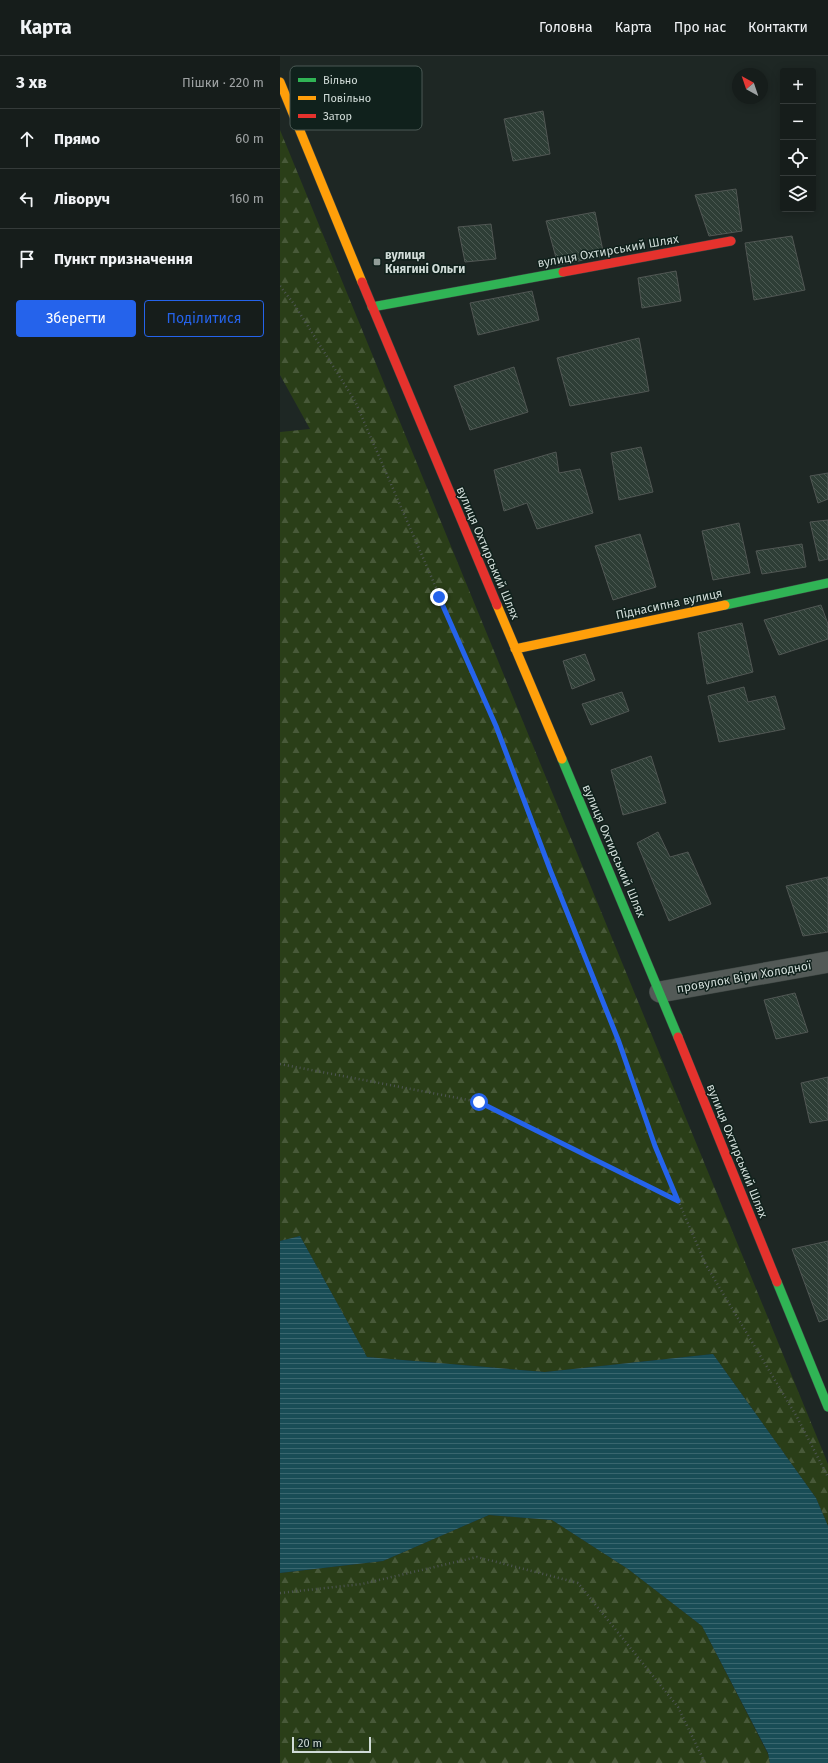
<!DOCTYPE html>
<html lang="uk">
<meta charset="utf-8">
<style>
:root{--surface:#161d1b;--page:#232a28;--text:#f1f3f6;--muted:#9ea2a3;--line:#353b3a;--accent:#2563eb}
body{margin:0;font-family:"Fira Sans",sans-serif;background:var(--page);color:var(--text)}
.controls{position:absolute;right:12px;top:12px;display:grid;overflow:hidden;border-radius:4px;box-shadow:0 2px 10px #0003}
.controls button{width:36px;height:36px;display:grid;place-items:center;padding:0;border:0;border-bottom:1px solid var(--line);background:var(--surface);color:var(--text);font:20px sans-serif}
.compass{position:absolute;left:452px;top:12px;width:36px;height:36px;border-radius:50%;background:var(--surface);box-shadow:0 2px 10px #0003;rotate:320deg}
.scale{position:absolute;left:12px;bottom:10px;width:79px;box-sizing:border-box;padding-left:4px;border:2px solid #d1dcd8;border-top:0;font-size:11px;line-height:14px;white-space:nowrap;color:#d1dcd8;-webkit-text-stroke:3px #10211c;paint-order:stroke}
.stop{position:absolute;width:12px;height:12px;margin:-9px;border:3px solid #2563eb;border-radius:50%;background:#fff}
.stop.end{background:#2563eb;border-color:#fff;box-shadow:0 1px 4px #0008}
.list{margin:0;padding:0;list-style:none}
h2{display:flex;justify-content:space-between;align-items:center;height:52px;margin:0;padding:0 16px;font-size:17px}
h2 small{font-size:13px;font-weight:400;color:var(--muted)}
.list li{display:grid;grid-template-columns:26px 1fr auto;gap:12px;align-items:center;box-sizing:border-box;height:60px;padding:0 16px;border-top:1px solid var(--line)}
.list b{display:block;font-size:15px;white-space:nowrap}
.list em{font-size:13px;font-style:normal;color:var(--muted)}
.actions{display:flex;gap:8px;padding:12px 16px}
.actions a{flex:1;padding:9px 0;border:1px solid var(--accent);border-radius:4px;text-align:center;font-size:14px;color:var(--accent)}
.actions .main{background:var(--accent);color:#fff}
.icon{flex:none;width:22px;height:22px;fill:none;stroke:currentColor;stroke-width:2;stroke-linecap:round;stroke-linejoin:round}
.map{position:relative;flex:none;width:548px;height:1707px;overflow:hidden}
header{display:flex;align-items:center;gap:24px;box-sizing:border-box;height:56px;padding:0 20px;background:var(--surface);border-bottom:1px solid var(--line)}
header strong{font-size:19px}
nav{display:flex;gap:22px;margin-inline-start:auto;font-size:14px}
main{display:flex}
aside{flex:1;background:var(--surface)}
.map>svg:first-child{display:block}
</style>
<header>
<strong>Карта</strong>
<nav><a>Головна</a><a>Карта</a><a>Про нас</a><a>Контакти</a></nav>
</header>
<main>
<aside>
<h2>3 хв<small>Пішки · 220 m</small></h2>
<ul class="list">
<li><svg class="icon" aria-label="ahead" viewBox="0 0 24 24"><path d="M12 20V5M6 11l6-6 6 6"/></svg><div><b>Прямо</b></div><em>60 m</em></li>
<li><svg class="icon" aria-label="left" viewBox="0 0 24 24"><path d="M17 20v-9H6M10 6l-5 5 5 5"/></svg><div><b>Ліворуч</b></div><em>160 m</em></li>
<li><svg class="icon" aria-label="arrive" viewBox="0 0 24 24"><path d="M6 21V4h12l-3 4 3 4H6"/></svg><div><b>Пункт призначення</b></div></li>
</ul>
<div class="actions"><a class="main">Зберегти</a><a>Поділитися</a></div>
</aside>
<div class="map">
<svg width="548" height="1707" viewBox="0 0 548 1707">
<defs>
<pattern id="forest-firs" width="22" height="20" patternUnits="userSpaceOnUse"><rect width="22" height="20" fill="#2a3e18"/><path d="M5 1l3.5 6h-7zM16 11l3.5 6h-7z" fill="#485939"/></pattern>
<pattern id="water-rules" width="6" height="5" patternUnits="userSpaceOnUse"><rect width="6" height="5" fill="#194d56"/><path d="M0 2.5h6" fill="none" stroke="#39666e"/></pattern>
<pattern id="building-back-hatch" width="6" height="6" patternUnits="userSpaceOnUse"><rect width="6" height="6" fill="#2e3e36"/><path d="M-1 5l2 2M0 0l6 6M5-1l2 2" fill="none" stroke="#4b5952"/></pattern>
</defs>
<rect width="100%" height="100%" fill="#1e2724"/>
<path fill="url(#forest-firs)" d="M0 74 548 1408V1470L536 1442 433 1298 265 1316 87 1301 20 1180 0 1185V376L30 373 0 319Z
M209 1459 272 1464 348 1513 422 1570 488 1698 490 1707H0V1517L103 1505Z"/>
<path fill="url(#water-rules)" d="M20 1180 87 1301 265 1316 433 1298 536 1442 548 1470V1707H490L488 1697 422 1570 348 1513 272 1464 209 1459 103 1505 0 1517V1185Z"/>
<path fill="url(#building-back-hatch)" stroke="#515754" d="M263 55 270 98 233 105 224 63Z
M456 133 462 175 429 180 415 139Z
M315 156 324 200 278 209 266 165Z
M211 168 216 203 185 206 178 171Z
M512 180 525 234 474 244 465 187Z
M396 215 401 245 362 252 358 222Z
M252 235 259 264 198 279 190 247Z
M359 282 369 335 290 350 277 302Z
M234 311 248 356 190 374 174 330Z
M361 391 373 436 339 444 331 397Z
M276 396 279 417 300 413 313 457 257 473 247 447 224 455 214 414Z
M548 417V443L538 447 530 420Z
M548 464V503L539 505 530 466Z
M459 467 470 517 433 524 422 475Z
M360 478 376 531 333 544 315 490Z
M522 488 526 511 482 518 476 495Z
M541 549 548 568V583L499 599 484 564Z
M462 567 473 616 427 628 418 577Z
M305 598 315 624 292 633 283 605Z
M464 631 468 646 495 640 505 673 439 686 428 640Z
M342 636 349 655 311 669 302 648Z
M371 700 386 747 343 759 331 714Z
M378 776 390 801 408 796 431 848 389 865 357 787Z
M548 821V876L523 880 506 830Z
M515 937 528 976 496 983 484 944Z
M548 1021V1064L530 1067 521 1027Z
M548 1185V1263L539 1266 512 1193Z"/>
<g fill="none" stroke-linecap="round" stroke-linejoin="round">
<defs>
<path id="street" d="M380 936 548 906"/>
<path id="fast" d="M92 251 283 216
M445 549 548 527
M282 703 398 981
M497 1226 548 1351"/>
<path id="slow" d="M0 26 82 226
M217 549 282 703
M235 593 445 549"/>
<path id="jam" d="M283 216 451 185
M82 226 217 549
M398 981 497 1226"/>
</defs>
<use href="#street" stroke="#3c4441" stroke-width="22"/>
<use href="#fast" stroke="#3c4441" stroke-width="10"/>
<use href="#slow" stroke="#3c4441" stroke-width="10"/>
<use href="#jam" stroke="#3c4441" stroke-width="10"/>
<path stroke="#4e5553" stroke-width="2.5" stroke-dasharray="1 3" stroke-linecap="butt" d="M0 230 14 248 75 345 216 670 271 816 339 985 375 1091 426 1209 517 1361 548 1421
M0 1008 199 1046 398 1145
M0 1537 82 1528 197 1501 298 1527 398 1651 425 1707"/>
<use href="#street" stroke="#535a57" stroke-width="21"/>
<use href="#fast" stroke="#30b455" stroke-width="9"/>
<use href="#slow" stroke="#ff9f0a" stroke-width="9"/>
<use href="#jam" stroke="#e5322d" stroke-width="9"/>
</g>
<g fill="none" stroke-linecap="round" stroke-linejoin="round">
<path stroke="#2563eb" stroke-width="5" d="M159 541 216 670 271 816 339 986 375 1090 398 1145 199 1046"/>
</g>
<rect fill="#929d99" stroke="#10211c" stroke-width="1.5" x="93" y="202" width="8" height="8" rx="2"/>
<g text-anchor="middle" stroke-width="3" stroke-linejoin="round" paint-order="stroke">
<g font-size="12" fill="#d1dcd8" stroke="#10211c">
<text transform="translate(328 195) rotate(-10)" y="4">вулиця Охтирський Шлях</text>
<text transform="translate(208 497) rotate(67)" y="4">вулиця Охтирський Шлях</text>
<text transform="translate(389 548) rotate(-12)" y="4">Піднасипна вулиця</text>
<text transform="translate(334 795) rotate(67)" y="4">вулиця Охтирський Шлях</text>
<text transform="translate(464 921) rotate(-10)" y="4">провулок Віри Холодної</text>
<text transform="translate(457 1095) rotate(68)" y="4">вулиця Охтирський Шлях</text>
</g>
<g font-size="12" font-weight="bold" fill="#d1dcd8" stroke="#10211c" text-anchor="start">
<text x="105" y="203">вулиця<tspan x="105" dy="14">Княгині Ольги</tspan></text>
</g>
</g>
<rect x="10" y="10" width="132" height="64" rx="6" fill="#10211c" stroke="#4a5954" stroke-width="1"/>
<rect x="18" y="22" width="18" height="4" fill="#30b455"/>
<rect x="18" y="40" width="18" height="4" fill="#ff9f0a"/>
<rect x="18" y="58" width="18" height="4" fill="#e5322d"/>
<g font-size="11" fill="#d1dcd8">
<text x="43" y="28">Вільно</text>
<text x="43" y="46">Повільно</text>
<text x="43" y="64">Затор</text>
</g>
</svg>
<div class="controls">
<button>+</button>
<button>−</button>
<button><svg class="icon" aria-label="locate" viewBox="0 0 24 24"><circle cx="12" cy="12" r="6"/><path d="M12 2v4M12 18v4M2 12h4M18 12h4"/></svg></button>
<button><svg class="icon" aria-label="layers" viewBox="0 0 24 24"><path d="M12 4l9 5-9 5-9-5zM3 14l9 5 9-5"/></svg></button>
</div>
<svg class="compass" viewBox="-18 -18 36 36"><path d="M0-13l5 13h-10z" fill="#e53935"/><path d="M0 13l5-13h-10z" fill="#9ea2a3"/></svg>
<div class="scale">20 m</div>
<div class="stop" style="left:199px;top:1046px"></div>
<div class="stop end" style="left:159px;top:541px"></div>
</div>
</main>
